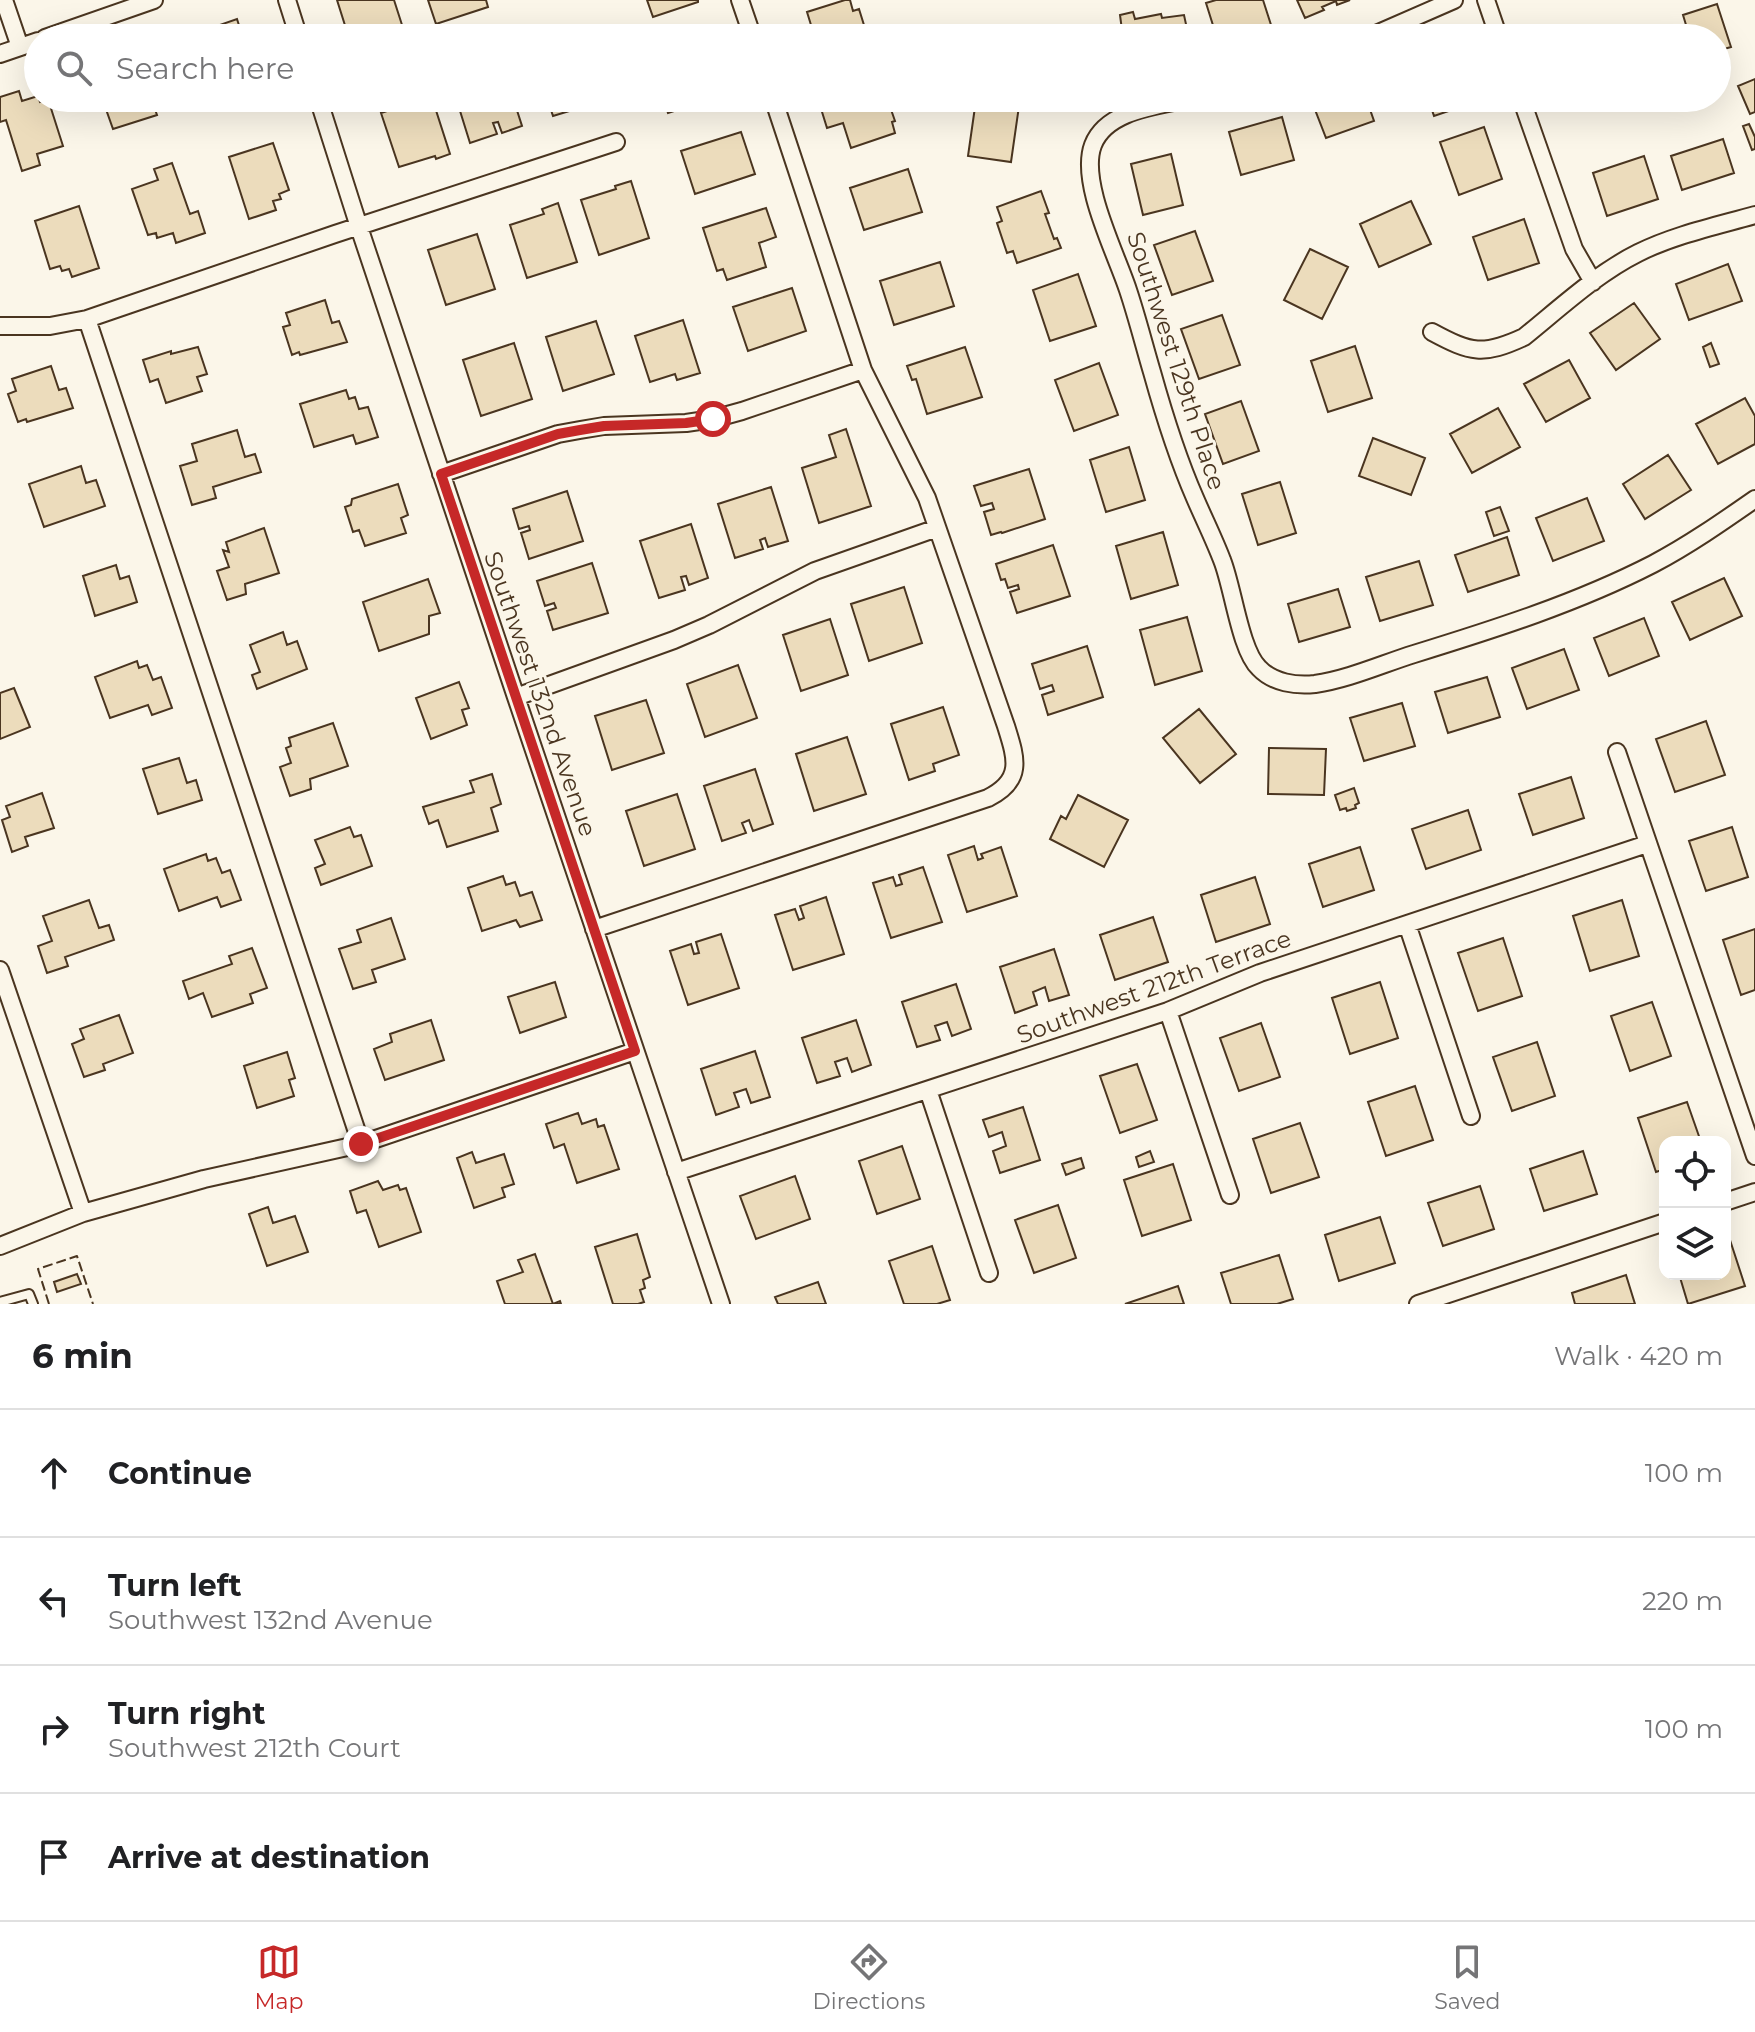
<!DOCTYPE html>
<meta charset="utf-8">
<style>
:root{--surface:#fff;--page:#f6f6f6;--text:#202124;--muted:#757577;--line:#e0e0e0;--accent:#c62828}
body{margin:0;font-family:Montserrat,sans-serif;background:var(--page);color:var(--text)}
.controls{position:absolute;right:24px;bottom:24px;display:grid;overflow:hidden;border-radius:16px;box-shadow:0 8px 32px #0002}
.controls button{width:72px;height:72px;display:grid;place-items:center;padding:0;border:0;border-bottom:2px solid var(--line);background:var(--surface);color:var(--text);font:40px sans-serif}
.stop{position:absolute;width:24px;height:24px;margin:-18px;border:6px solid #c62828;border-radius:50%;background:#fff}
.stop.end{background:#c62828;border-color:#fff;box-shadow:0 2px 8px #0008}
.list{margin:0;padding:0;list-style:none}
h2{display:flex;justify-content:space-between;align-items:center;height:104px;margin:0;padding:0 32px;font-size:34px}
h2 small{font-size:26px;font-weight:400;color:var(--muted)}
.list li{display:grid;grid-template-columns:52px 1fr auto;gap:24px;align-items:center;box-sizing:border-box;height:128px;padding:0 32px;border-top:2px solid var(--line)}
.list b{display:block;font-size:30px;white-space:nowrap}
.list p{margin:0;font-size:26px;white-space:nowrap;color:var(--muted)}
.list em{font-size:26px;font-style:normal;color:var(--muted)}
.icon{flex:none;width:44px;height:44px;fill:none;stroke:currentColor;stroke-width:2;stroke-linecap:round;stroke-linejoin:round}
.map{position:relative;flex:none;width:1755px;height:1304px;overflow:hidden}
.search{position:absolute;background:var(--surface);box-shadow:0 8px 32px #0002;left:24px;right:24px;top:24px;height:88px;display:flex;align-items:center;gap:20px;box-sizing:border-box;padding:0 28px;border-radius:44px;color:var(--muted);font-size:30px}
.sheet{height:616px;background:var(--surface)}
nav{display:flex;justify-content:space-around;align-items:center;box-sizing:border-box;height:112px;border-top:2px solid var(--line);background:var(--surface);font-size:22px;color:var(--muted)}
nav a{display:grid;justify-items:center;gap:4px}
nav .on{color:var(--accent)}
.map>svg:first-child{display:block}
</style>
<div class="map">
<svg width="1755" height="1304" viewBox="0 0 1755 1304">
<rect width="100%" height="100%" fill="#fbf6e9"/>
<path fill="#ecdcbc" stroke="#4a3520" stroke-width="2" d="M337 0H394L403 28 372 38H349Z
M428 0H486L488 7 436 24Z
M647 0H698V2L653 17Z
M845 0H850L853 11 859 9 868 38H815L807 12Z
M1216 0H1263L1273 31 1253 37 1252 33 1239 38H1217L1206 3Z
M1297 0H1350L1337 5 1336 1 1322 7 1324 10 1305 18Z
M1717 4 1731 47 1717 51V38H1690L1683 15Z
M1133 12 1135 19 1161 14 1162 18 1184 15 1189 38H1123L1120 15Z
M237 19 243 38H211L208 29Z
M1077 26 1083 38H1054Z
M1755 79V112L1750 114 1738 86Z
M19 91 22 101 38 96 40 102 48 99 63 146 37 154 40 165 22 171 6 120 0 122V97Z
M102 98H151L157 115 113 129Z
M426 98H432L450 154 436 159 435 156 399 167 381 113Z
M456 98H513L522 126 502 133 498 122 493 123 497 134 470 143Z
M547 98H575L579 108 553 116Z
M663 98H715L668 113Z
M821 98H887L895 121 892 122 895 133 851 148 843 123 827 128 818 99Z
M1339 98H1366L1374 121 1326 138 1314 107Z
M1428 98H1477L1478 101 1434 116Z
M976 100 1019 106 1011 162 968 156Z
M1282 117 1294 160 1241 175 1229 132Z
M1749 124 1755 137V149L1752 150 1743 126Z
M1484 127 1502 179 1459 195 1440 142Z
M741 132 755 174 695 194 681 151Z
M1723 139 1734 173 1682 190 1671 156Z
M273 143 289 190 279 194 281 199 273 201 276 210 249 219 229 157Z
M1171 154 1183 205 1143 215 1131 164Z
M1644 156 1658 199 1607 216 1593 173Z
M172 163 190 214 198 211 205 233 176 243 173 233 157 238 156 233 148 235 132 189 158 180 154 169Z
M908 169 922 212 864 230 850 188Z
M631 181 649 238 599 255 581 200 616 189 615 186Z
M1041 191 1049 213 1045 214 1054 239 1057 238 1061 248 1017 263 1013 251 1007 253 997 223 1002 221 997 207Z
M1411 201 1431 244 1379 267 1360 224Z
M558 203 577 262 527 278 510 225 544 214 542 209Z
M79 206 99 268 72 277 69 269 62 271 60 266 50 269 35 221Z
M766 208 776 237 759 243 766 267 727 280 723 269 717 271 703 228Z
M1524 219 1539 263 1488 280 1473 237Z
M1195 231 1213 281 1172 295 1154 245Z
M477 234 495 289 446 305 428 250Z
M1310 249 1348 267 1322 319 1284 300Z
M940 262 954 306 894 325 880 281Z
M1728 264 1742 301 1689 320 1676 284Z
M1078 274 1096 326 1050 341 1033 290Z
M792 288 806 331 748 351 733 307Z
M325 300 332 323 339 321 347 342 300 355 299 352 292 355 283 327 290 325 286 313Z
M1634 303 1660 339 1616 370 1590 333Z
M1222 315 1240 365 1199 379 1181 329Z
M683 320 700 373 677 380 675 374 650 382 635 336Z
M596 321 614 374 563 391 546 337Z
M514 343 532 399 481 416 463 360Z
M1711 343 1719 364 1710 367 1703 347Z
M1355 346 1372 398 1328 412 1311 361Z
M198 347 207 374 197 377 202 391 166 403 158 379 150 382 143 360 171 351V354Z
M965 347 982 397 927 414 916 379 912 380 907 366Z
M1569 360 1590 398 1546 422 1524 384Z
M1099 363 1118 415 1074 431 1055 380Z
M51 366 59 390 66 388 73 408 27 422 26 419 18 422 8 394 16 391 12 379Z
M346 390 349 399 355 397 359 409 368 407 378 437 356 444 353 435 314 447 300 404Z
M1745 398 1755 416V444L1718 464 1696 424Z
M1241 401 1259 451 1223 464 1205 414Z
M1498 408 1520 447 1472 473 1450 434Z
M846 429 871 506 819 523 802 468 836 457 829 435Z
M237 430 245 457 255 454 261 472 213 487 216 498 192 505 180 466 197 461 192 444Z
M1373 438 1425 458 1411 495 1359 476Z
M1129 447 1145 500 1106 512 1090 460Z
M1668 455 1691 490 1645 519 1623 484Z
M81 466 86 483 96 480 105 506 44 527 29 484Z
M1029 469 1045 519 1002 533 1001 532 991 535 984 512 994 509 992 503 981 506 974 486Z
M1280 482 1296 533 1258 545 1242 494Z
M398 484 408 515 401 518 406 533 365 546 359 530 353 532 345 507 351 505 352 499Z
M771 487 788 541 768 547 765 538 760 540 763 549 735 558 718 504Z
M567 491 583 541 529 559 521 533 530 530 529 526 519 529 513 509Z
M1587 498 1604 541 1553 561 1536 518Z
M1500 507 1509 531 1494 536 1486 512Z
M691 524 708 578 689 585 686 576 681 577 685 590 659 598 640 541Z
M264 528 279 573 245 584 246 594 227 600 217 571 229 567 223 550 229 552 226 542Z
M1163 532 1178 585 1131 599 1116 546Z
M1507 537 1519 575 1468 592 1455 555Z
M1053 545 1070 596 1017 613 1010 592 1019 589 1018 585 1008 588 1005 579 1001 580 996 564Z
M1419 561 1433 605 1380 621 1366 577Z
M592 563 608 613 553 630 547 611 556 608 554 603 545 606 537 581Z
M116 565 120 579 129 576 137 602 95 616 83 576Z
M1724 578 1742 616 1690 640 1672 602Z
M428 579 440 613 429 616V634L379 651 363 602Z
M904 587 922 643 869 661 851 604Z
M1338 589 1350 627 1299 642 1288 604Z
M1187 617 1202 671 1155 685 1140 630Z
M1644 618 1659 656 1609 676 1594 638Z
M830 619 848 675 801 691 783 635Z
M283 632 287 645 297 641 307 669 257 689 252 675 260 672 250 645Z
M1087 646 1103 697 1048 715 1042 695 1054 691 1052 685 1040 689 1032 664Z
M1564 649 1579 690 1527 709 1512 668Z
M137 661 139 668 147 665 153 680 161 677 172 708 152 715 148 705 110 718 95 677Z
M738 665 757 718 705 737 687 684Z
M1487 677 1500 717 1448 733 1435 692Z
M459 682 469 708 462 710 467 725 431 739 416 698Z
M14 688 30 727 0 739V693Z
M646 700 664 753 612 770 595 716Z
M1402 703 1415 746 1364 761 1350 718Z
M943 707 959 755 933 764 935 771 909 780 891 724Z
M1199 709 1236 754 1200 783 1163 738Z
M1706 721 1725 775 1675 792 1656 739Z
M333 723 348 766 310 779 311 789 290 796 280 767 291 763 286 748 291 746 289 738Z
M847 737 866 794 814 811 796 754Z
M1269 748 1326 749 1324 795 1268 794Z
M179 758 187 783 196 780 202 800 158 814 143 769Z
M755 769 773 824 753 831 749 820 742 823 746 833 722 841 704 786Z
M492 774 501 804 491 808 498 831 447 847 438 820 429 824 423 807 474 792 470 781Z
M1571 777 1584 818 1533 835 1519 794Z
M1354 788 1359 803 1355 805 1356 808 1347 811 1346 808 1340 810 1335 795Z
M42 793 54 828 25 837 28 846 12 852 2 820 10 817 6 806Z
M677 794 695 849 644 866 626 811Z
M1078 795 1128 820 1104 867 1050 839 1061 816 1066 819Z
M1468 810 1481 850 1426 869 1412 829Z
M350 827 354 837 361 835 372 866 321 885 315 868 325 864 315 840Z
M1732 827 1748 877 1706 891 1689 841Z
M974 846 978 860 983 858 981 854 1001 847 1017 896 967 912 948 855Z
M1360 847 1374 890 1323 907 1309 864Z
M206 854 208 861 216 858 222 873 230 870 241 900 221 907 217 897 179 911 164 869Z
M923 867 942 922 891 938 873 883 893 877 896 886 902 884 899 875Z
M503 876 506 885 515 882 520 896 532 892 542 920 520 927 516 920 482 931 468 888Z
M1255 877 1270 924 1216 942 1201 895Z
M826 897 844 954 793 970 775 915 795 909 799 920 804 918 800 906Z
M89 900 99 928 109 925 114 940 65 957 68 966 47 973 38 946 52 941 43 916Z
M1622 900 1639 956 1590 971 1573 916Z
M1153 917 1168 962 1115 980 1100 935Z
M391 918 405 959 372 970 376 982 353 989 339 949 361 942 357 930Z
M1755 929V990L1741 995 1723 940Z
M721 934 739 988 688 1005 670 951 691 944 694 954 699 953 696 942Z
M1503 938 1522 996 1478 1011 1458 953Z
M252 948 267 988 250 994 253 1003 212 1017 203 993 189 999 183 981 232 964 229 956Z
M1054 949 1069 995 1049 1001 1045 987 1033 992 1037 1005 1015 1013 1000 967Z
M555 982 566 1017 520 1033 508 997Z
M1380 982 1398 1038 1350 1054 1332 998Z
M956 984 971 1029 952 1036 947 1022 935 1026 940 1040 917 1047 902 1002Z
M1652 1002 1671 1056 1630 1071 1611 1016Z
M119 1015 133 1053 103 1064 105 1070 84 1077 72 1044 84 1039 80 1029Z
M431 1020 444 1060 385 1080 374 1049 392 1042 390 1034Z
M856 1020 871 1065 852 1072 847 1058 835 1062 840 1076 817 1083 802 1038Z
M1261 1023 1280 1077 1239 1091 1220 1038Z
M1537 1042 1555 1096 1512 1111 1493 1057Z
M755 1051 770 1097 751 1103 746 1089 734 1093 739 1107 716 1115 701 1069Z
M287 1052 295 1078 289 1080 294 1096 257 1108 244 1066Z
M1137 1064 1157 1120 1120 1133 1100 1076Z
M1415 1086 1433 1140 1386 1156 1368 1102Z
M1687 1102 1701 1142H1665V1169L1656 1172 1638 1118Z
M1023 1107 1040 1160 1000 1173 993 1151 1006 1146 1002 1132 989 1137 983 1120Z
M578 1113 582 1124 596 1119 598 1127 604 1125 619 1169 577 1183 564 1144 554 1148 546 1124Z
M1300 1123 1319 1177 1271 1193 1253 1139Z
M902 1146 920 1199 877 1214 859 1161Z
M1150 1151 1154 1162 1139 1167 1136 1157Z
M1583 1151 1597 1194 1544 1211 1530 1169Z
M472 1152 476 1163 504 1154 514 1184 502 1188 505 1197 474 1208 457 1158Z
M1081 1158 1084 1168 1066 1175 1062 1164Z
M1173 1164 1191 1220 1142 1236 1124 1180Z
M795 1176 810 1219 756 1239 740 1196Z
M378 1181 383 1190 398 1185 400 1190 406 1188 421 1232 379 1247 366 1210 357 1213 350 1191Z
M1480 1186 1494 1229 1443 1246 1428 1203Z
M1058 1205 1076 1258 1034 1273 1015 1220Z
M268 1207 273 1223 295 1216 308 1252 267 1266 249 1214Z
M1380 1217 1395 1263 1339 1281 1325 1235Z
M637 1234 650 1277 643 1280 645 1288 640 1290 644 1302 638 1304H613L595 1247Z
M1730 1240 1745 1286 1688 1304 1679 1274H1725V1242Z
M932 1246 950 1300 937 1304H904L889 1261Z
M535 1254 553 1304 560 1301 561 1304H505L497 1281 523 1272 518 1260Z
M1279 1255 1293 1299 1277 1304H1231L1221 1273Z
M77 1274 81 1284 57 1292 54 1282Z
M1626 1275 1635 1304H1575L1572 1293Z
M818 1282 826 1304H778L775 1297Z
M1178 1286 1184 1304H1125Z"/>
<g fill="none" stroke-linecap="round" stroke-linejoin="round">
<defs>
<path id="service" d="M0 1302 29 1294 33 1304"/>
<path id="minor" d="M4 0 20 47
M287 0 299 38
M740 0 753 38
M1486 0 1499 38
M45 38 154 0
M1367 38 1454 0
M0 54 38 41
M318 98 359 227 516 697 721 1304
M1193 98C1160 106 1107 109 1093 145 1079 182 1116 253 1128 290 1137 317 1144 345 1152 372 1164 415 1177 457 1195 498 1204 519 1214 539 1222 560 1233 587 1240 650 1259 668 1273 683 1296 686 1315 684 1349 679 1382 664 1414 654 1495 629 1577 603 1653 564 1689 545 1722 522 1755 499
M1521 98 1574 249 1593 282
M87 319 361 1144
M0 326H50L87 319 335 234 616 142
M1432 332C1471 353 1483 356 1524 337 1560 308 1596 274 1638 253 1674 235 1716 226 1755 215
M441 474 558 434 580 430 604 426 686 423 713 419 742 411 863 370
M516 697 674 640 709 625 815 571 937 528
M1617 752 1755 1156
M1407 924 1471 1116
M594 929 988 798C1024 780 1016 758 1006 726L927 498 863 370 773 98
M0 970 83 1213
M1168 1011 1230 1195
M928 1090 989 1273
M676 1172 1168 1011 1260 973 1647 844
M1725 1202 1755 1192
M0 1246 83 1213 204 1179 361 1144 635 1051
M1418 1304 1665 1222"/>
</defs>
<use href="#service" stroke="#4a3520" stroke-width="12"/>
<use href="#minor" stroke="#4a3520" stroke-width="20"/>
<use href="#service" stroke="#fbf6e9" stroke-width="8"/>
<use href="#minor" stroke="#fbf6e9" stroke-width="16"/>
<path stroke="#4a3520" stroke-width="2" stroke-dasharray="10 4" stroke-linecap="butt" d="M49 1304 38 1269 77 1256 93 1304"/>
</g>
<g fill="none" stroke-linecap="round" stroke-linejoin="round">
<path stroke="#c62828" stroke-width="10" d="M361 1144 635 1051 441 474 558 434 580 430 604 426 686 423 713 419"/>
</g>
<g text-anchor="middle" stroke-width="6" stroke-linejoin="round" paint-order="stroke">
<g font-size="24" fill="#4a3520" stroke="#fbf6e9">
<text transform="translate(1176 361) rotate(72)" y="8">Southwest 129th Place</text>
<text transform="translate(540 694) rotate(71)" y="8">Southwest 132nd Avenue</text>
<text transform="translate(1154 987) rotate(-20)" y="8">Southwest 212th Terrace</text>
</g>
</g>
</svg>
<div class="controls">
<button><svg class="icon" aria-label="locate" viewBox="0 0 24 24"><circle cx="12" cy="12" r="6"/><path d="M12 2v4M12 18v4M2 12h4M18 12h4"/></svg></button>
<button><svg class="icon" aria-label="layers" viewBox="0 0 24 24"><path d="M12 4l9 5-9 5-9-5zM3 14l9 5 9-5"/></svg></button>
</div>
<div class="stop" style="left:713px;top:419px"></div>
<div class="stop end" style="left:361px;top:1144px"></div>
<div class="search"><svg class="icon" aria-label="search" viewBox="0 0 24 24"><circle cx="10" cy="10" r="6"/><path d="M15 15l6 6"/></svg>Search here</div>
</div>
<section class="sheet">
<h2>6 min<small>Walk · 420 m</small></h2>
<ul class="list">
<li><svg class="icon" aria-label="ahead" viewBox="0 0 24 24"><path d="M12 20V5M6 11l6-6 6 6"/></svg><div><b>Continue</b></div><em>100 m</em></li>
<li><svg class="icon" aria-label="left" viewBox="0 0 24 24"><path d="M17 20v-9H6M10 6l-5 5 5 5"/></svg><div><b>Turn left</b><p>Southwest 132nd Avenue</p></div><em>220 m</em></li>
<li><svg class="icon" aria-label="right" viewBox="0 0 24 24"><path d="M7 20v-9h11M14 6l5 5-5 5"/></svg><div><b>Turn right</b><p>Southwest 212th Court</p></div><em>100 m</em></li>
<li><svg class="icon" aria-label="arrive" viewBox="0 0 24 24"><path d="M6 21V4h12l-3 4 3 4H6"/></svg><div><b>Arrive at destination</b></div></li>
</ul>
</section>
<nav>
<a class="on"><svg class="icon" aria-label="map" viewBox="0 0 24 24"><path d="M3 6l6-2 6 2 6-2v14l-6 2-6-2-6 2zM9 4v14M15 6v14"/></svg>Map</a>
<a><svg class="icon" aria-label="directions" viewBox="0 0 24 24"><path d="M12 3l9 9-9 9-9-9zM9 14v-3h6M13 9l2 2-2 2"/></svg>Directions</a>
<a><svg class="icon" aria-label="saved" viewBox="0 0 24 24"><path d="M7 4h10v16l-5-4-5 4z"/></svg>Saved</a>
</nav>
